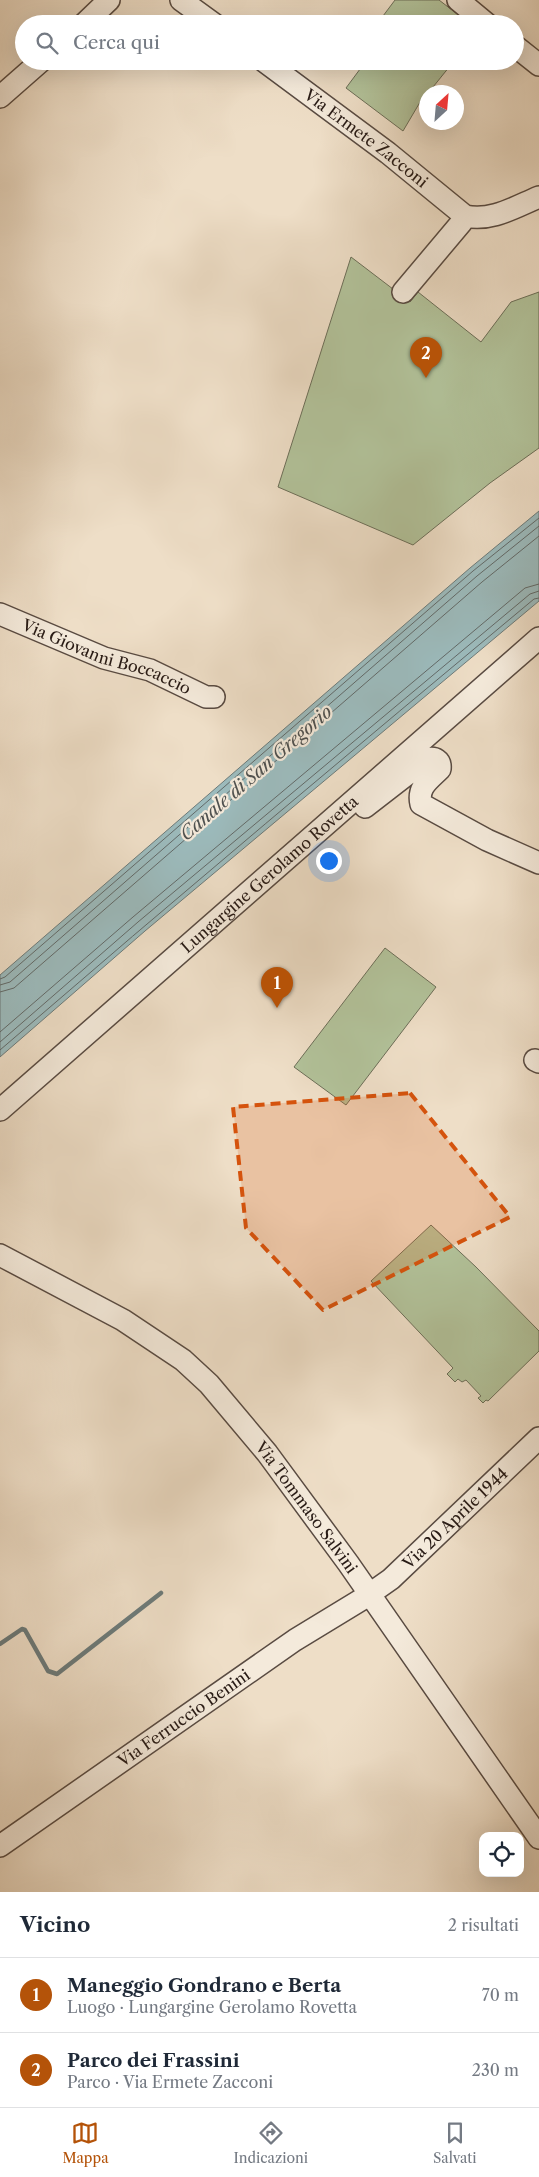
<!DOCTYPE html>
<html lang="it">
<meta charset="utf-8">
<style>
:root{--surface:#fff;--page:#f6f6f7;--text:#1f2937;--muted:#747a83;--line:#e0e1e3;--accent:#b45309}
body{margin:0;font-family:"Libre Caslon Text",serif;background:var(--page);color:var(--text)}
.controls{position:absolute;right:15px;bottom:15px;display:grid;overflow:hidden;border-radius:10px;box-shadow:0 5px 20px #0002}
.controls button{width:45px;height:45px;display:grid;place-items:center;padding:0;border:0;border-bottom:1px solid var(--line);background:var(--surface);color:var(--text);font:25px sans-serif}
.compass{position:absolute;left:419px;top:85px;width:45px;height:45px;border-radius:50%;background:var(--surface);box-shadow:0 5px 20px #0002;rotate:26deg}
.you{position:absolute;left:328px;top:860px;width:18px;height:18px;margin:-12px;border:4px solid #fff;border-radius:50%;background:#1a73e8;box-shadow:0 0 0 8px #1a73e833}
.badge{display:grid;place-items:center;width:32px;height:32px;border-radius:50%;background:var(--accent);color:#fff;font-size:16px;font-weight:700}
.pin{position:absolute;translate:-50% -41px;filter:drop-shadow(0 1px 2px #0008)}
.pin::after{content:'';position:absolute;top:26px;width:18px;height:15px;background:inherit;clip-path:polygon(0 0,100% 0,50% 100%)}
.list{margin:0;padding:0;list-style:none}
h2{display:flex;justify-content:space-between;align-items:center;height:65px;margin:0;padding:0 20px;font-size:21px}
h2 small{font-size:16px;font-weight:400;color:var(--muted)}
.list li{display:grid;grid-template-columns:32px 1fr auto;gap:15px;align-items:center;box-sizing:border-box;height:75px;padding:0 20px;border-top:1px solid var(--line)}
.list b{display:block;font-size:19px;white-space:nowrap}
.list p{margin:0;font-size:16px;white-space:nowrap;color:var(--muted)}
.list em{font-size:16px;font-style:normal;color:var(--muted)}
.icon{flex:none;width:28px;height:28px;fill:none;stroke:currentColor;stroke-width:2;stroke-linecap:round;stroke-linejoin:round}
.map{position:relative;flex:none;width:539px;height:1892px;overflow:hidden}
.search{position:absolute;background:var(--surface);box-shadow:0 5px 20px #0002;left:15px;right:15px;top:15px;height:55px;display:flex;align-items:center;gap:12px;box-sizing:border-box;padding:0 18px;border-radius:28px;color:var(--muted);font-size:19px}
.sheet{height:215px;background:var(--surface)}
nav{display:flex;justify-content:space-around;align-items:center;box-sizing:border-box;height:70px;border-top:1px solid var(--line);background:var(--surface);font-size:14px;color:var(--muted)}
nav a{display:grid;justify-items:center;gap:2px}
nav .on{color:var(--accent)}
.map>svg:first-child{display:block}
</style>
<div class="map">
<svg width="539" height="1892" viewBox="0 0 539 1892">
<rect width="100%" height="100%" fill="#eedec7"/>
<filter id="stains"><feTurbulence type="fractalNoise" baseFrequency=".004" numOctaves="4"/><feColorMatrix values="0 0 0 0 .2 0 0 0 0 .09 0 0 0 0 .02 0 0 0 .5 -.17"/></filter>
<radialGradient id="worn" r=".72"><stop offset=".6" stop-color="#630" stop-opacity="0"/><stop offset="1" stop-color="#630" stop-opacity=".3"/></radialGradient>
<path fill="#b2c29a" stroke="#6c6e58" d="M395 0H439L469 23 377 24Z
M366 61H454L429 92H426L403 131 346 88Z
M351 257 410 302 418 292 481 342 511 302 539 292V448L490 483 413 545 278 487Z
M385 948 436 987 346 1105 294 1067Z
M431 1225 476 1267 539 1331V1351L488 1401 486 1400 483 1403 478 1398 481 1396 466 1380 462 1382 458 1379 455 1382 447 1374 453 1368 371 1281Z"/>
<path fill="#9cbbbd" stroke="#6d7b7a" d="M539 511V601L145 931 0 1057V975L470 568Z"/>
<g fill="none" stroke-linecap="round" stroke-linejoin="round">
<path stroke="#626a69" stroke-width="1" d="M0 979 5 977 473 571 539 518
M0 985 10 982 477 576 539 526
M0 992 14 988 482 582 539 536
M0 1032 133 917 525 588 539 584
M0 1042 138 922 530 594 539 591
M0 1050C176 898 355 748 534 599L539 598"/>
<path stroke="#6d7b7a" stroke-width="4.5" d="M0 1644 22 1629 25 1630 48 1671 57 1674 161 1593"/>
<defs>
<g id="minor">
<path d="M181 0 214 24"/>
<path d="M458 0 487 24"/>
<path d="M84 24 109 0"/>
<path d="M515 46 539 65"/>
<path id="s1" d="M264 61 388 153 465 216C491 222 515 207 539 197"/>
<path d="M0 97 41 61"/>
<path d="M403 292 461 223 465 216"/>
<path id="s2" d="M0 614 104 658 150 670 206 697H214"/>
<path d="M365 807 427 759C435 757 441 760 440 769 429 780 417 787 421 804L487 840 539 863"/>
<path d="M535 1060 539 1062"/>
<path id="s3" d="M0 1110 539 638"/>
<path id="s4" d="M0 1255 123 1320 183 1360 209 1384 267 1453 348 1563 539 1838"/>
<path id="s5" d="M0 1846 295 1640 364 1598 391 1579 539 1438"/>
</g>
</defs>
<use href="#minor" stroke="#594b42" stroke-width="24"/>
<use href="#minor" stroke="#f4eadb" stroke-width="21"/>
</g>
<path fill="#d5530d" fill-opacity="0.2" stroke="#d5530d" stroke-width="4" stroke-dasharray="10 6" stroke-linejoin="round" d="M410 1093 510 1217 323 1310 246 1228 233 1107Z"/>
<g text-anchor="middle" stroke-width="4.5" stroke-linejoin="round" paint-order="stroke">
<g font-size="16" fill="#271a15" stroke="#f4eadb">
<text dy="6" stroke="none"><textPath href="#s1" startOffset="128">Via Ermete Zacconi</textPath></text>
<text dy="6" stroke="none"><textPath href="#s2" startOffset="115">Via Giovanni Boccaccio</textPath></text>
<text dy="6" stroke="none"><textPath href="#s3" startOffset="358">Lungargine Gerolamo Rovetta</textPath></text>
<text dy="6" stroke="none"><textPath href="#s4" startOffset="404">Via Tommaso Salvini</textPath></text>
<text dy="6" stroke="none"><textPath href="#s5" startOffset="562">Via 20 Aprile 1944</textPath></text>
<text dy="6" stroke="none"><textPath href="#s5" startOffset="224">Via Ferruccio Benini</textPath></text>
</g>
<g font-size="18" font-style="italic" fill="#505250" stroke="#f4eadb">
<text transform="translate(256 773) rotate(-41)" y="6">Canale di San Gregorio</text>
</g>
</g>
<rect width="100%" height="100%" filter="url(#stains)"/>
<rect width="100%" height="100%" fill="url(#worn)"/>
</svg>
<div class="controls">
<button><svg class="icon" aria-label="locate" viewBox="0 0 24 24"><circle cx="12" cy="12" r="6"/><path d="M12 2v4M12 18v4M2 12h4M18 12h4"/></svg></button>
</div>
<svg class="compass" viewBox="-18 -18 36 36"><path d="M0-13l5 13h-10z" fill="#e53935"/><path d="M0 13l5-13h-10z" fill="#747a83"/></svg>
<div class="you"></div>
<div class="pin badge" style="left:277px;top:1008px">1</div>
<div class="pin badge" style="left:426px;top:378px">2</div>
<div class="search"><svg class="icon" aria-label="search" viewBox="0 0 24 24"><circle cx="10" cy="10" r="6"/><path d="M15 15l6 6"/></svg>Cerca qui</div>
</div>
<section class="sheet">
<h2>Vicino<small>2 risultati</small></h2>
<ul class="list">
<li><span class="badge">1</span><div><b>Maneggio Gondrano e Berta</b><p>Luogo · Lungargine Gerolamo Rovetta</p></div><em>70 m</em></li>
<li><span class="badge">2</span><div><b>Parco dei Frassini</b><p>Parco · Via Ermete Zacconi</p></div><em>230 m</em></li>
</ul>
</section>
<nav>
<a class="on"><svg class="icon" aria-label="map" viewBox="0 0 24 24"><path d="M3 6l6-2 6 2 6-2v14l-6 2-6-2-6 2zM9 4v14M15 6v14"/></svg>Mappa</a>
<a><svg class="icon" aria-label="directions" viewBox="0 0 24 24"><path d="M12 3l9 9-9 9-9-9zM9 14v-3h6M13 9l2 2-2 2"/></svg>Indicazioni</a>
<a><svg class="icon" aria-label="saved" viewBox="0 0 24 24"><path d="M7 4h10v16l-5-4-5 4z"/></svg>Salvati</a>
</nav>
